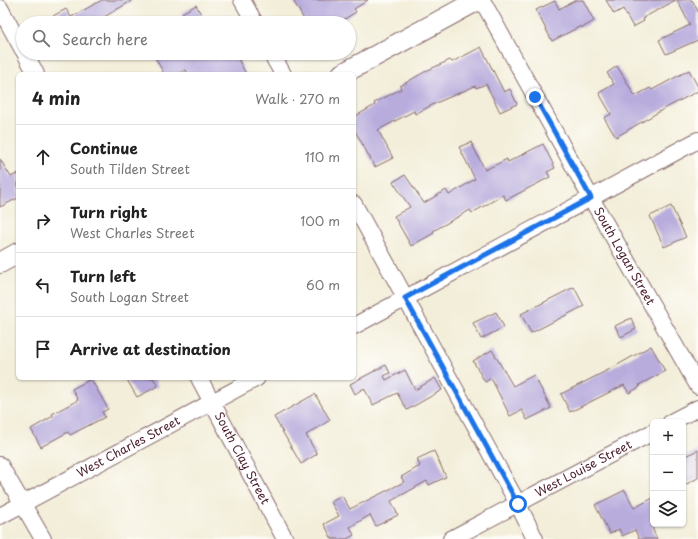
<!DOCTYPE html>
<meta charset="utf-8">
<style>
:root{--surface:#fff;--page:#f6f6f6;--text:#222;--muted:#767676;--line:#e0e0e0}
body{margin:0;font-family:"Playpen Sans",sans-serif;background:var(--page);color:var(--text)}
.controls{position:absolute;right:12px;bottom:12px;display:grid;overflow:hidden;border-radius:6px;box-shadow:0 1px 3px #0004}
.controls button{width:36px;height:36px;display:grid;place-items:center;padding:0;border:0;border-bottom:1px solid var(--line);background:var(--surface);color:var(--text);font:20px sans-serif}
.stop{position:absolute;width:12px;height:12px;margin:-9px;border:3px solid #1a73e8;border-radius:50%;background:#fff}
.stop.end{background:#1a73e8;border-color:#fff;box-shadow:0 1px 4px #0008}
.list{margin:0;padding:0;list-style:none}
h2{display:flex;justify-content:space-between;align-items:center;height:52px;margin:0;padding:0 16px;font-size:17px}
h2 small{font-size:13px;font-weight:400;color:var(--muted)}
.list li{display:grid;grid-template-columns:26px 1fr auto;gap:12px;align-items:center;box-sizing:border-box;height:64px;padding:0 16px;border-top:1px solid var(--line)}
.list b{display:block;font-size:15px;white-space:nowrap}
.list p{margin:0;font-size:13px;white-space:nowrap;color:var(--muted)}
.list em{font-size:13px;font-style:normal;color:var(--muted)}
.icon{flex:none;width:22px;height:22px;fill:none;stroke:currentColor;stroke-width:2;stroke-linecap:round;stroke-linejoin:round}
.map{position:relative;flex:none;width:698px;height:539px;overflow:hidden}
.search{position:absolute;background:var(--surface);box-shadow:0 1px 3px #0004;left:16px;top:16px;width:340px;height:44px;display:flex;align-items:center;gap:10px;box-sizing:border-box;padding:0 14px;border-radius:22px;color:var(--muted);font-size:15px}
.panel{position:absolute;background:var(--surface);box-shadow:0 1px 3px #0004;left:16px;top:72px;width:340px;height:308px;border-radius:6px}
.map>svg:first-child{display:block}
</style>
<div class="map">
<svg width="698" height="539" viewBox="0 0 698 539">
<rect width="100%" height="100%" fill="#fdfcf7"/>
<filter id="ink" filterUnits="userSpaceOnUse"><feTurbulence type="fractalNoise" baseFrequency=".025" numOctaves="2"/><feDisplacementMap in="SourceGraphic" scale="8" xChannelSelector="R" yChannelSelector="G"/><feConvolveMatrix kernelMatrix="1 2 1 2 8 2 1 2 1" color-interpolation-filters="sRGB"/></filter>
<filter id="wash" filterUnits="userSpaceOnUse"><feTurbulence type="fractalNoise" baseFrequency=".012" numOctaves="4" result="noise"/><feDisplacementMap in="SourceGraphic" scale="16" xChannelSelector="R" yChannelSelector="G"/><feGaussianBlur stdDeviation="0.9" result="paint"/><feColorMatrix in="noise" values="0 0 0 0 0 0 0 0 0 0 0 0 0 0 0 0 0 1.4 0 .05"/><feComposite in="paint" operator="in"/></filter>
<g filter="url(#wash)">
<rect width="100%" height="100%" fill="#f3eed9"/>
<g id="blocks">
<path fill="#b8acdd" d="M102 0H133L104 17 107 23H40L66 9 71 17Z
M293 0H368L354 9 356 12 338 23H306Z
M576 0H583L594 21 582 28 581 26 552 41 536 10 555 1 559 9Z
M606 0H676L643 18 644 21 633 27 623 9 614 14Z
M677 0H692L698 11V40L666 54 659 40 690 25Z
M196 5 202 16 188 23 182 13Z
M481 47 504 92 510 89 517 104 500 112 486 84 476 88 475 86 436 103 415 114 414 111 378 130 393 158 375 167 354 129V117L375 105 374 103 401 89 400 86 428 70 450 60 452 62Z
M153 53H224L228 59 236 55 246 74H188L186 70 177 74H164Z
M617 66 635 96 650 88 652 90 689 70 698 87V91L662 110 616 137 604 118 611 114 599 93 614 84 607 73Z
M471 142 485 170 507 159 508 162 543 144 555 168 547 172 550 177 506 200 503 195 472 213 470 210 433 231 434 233 411 246 394 216 410 207 393 182 405 175 424 203 446 190 449 195 475 179 459 147Z
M0 159 11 177 18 173V198L0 207Z
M671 206 686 237 664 247 650 216Z
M574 287 584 306 531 333 521 314Z
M496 312 504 327 481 339 473 323Z
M631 318 636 329 621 337 615 326Z
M651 346 665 371 639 385 640 387 629 393 624 385 570 412 561 394 614 367Z
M492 350 513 386 534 375 551 408 527 420 522 410 510 416 491 378 485 382 473 361Z
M386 365 390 373 384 376 386 380 405 370 415 390 435 378 442 390 407 410 397 393 373 405 364 388 355 394 350 384Z
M126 378H153L158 386 137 397Z
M91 379 108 409 102 412 105 417 70 435 68 432 41 447 31 429 53 416 52 414 78 400 72 389Z
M315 394 330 420 306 435 317 454 301 464 274 417Z
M698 450V478L683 486V457Z
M434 451 446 477 429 485 427 481 391 501 398 515 376 526 370 515 350 527 354 535 347 539H332L324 524 339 516 331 502 342 496 350 509 404 482 401 477 420 466 417 459Z
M625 490 634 508 653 498V530L657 539H639L635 530 622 536 619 529 610 534 595 505Z"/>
</g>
</g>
<g filter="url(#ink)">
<use href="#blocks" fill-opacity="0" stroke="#856768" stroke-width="1"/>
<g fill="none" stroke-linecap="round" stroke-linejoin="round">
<defs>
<g id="minor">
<path d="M242 0 255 23"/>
<path id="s1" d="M482 0 591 198 698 386"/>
<path d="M0 8 23 50"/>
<path d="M25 53 36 74"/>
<path d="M271 53 283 74"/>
<path d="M354 204 518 504 535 539"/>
<path d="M354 326 698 140"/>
<path id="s2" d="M199 378 285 539"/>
<path d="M671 422 698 408"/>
<path d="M0 465 43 539"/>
<path id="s3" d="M0 516 257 378"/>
<path id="s4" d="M451 539 653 432"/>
</g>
<path id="tertiary" d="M342 74 478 0
M0 263 18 253"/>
</defs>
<use href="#minor" stroke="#856768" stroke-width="18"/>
<use href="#tertiary" stroke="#856768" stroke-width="22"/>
<use href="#minor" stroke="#fff" stroke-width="16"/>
<use href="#tertiary" stroke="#fff" stroke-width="20"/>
</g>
</g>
<g fill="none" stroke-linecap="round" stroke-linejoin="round" filter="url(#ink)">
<path stroke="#1a73e8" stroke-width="5" d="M518 504 405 298 591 198 535 97"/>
</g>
<g text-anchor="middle" stroke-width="3" stroke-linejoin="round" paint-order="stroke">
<g font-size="12" fill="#4a1f2b" stroke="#fdfcf7">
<text dy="4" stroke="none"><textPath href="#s1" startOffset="293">South Logan Street</textPath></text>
<text dy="4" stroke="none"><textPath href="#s3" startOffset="146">West Charles Street</textPath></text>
<text dy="4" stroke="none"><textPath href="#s2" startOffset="91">South Clay Street</textPath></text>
<text dy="4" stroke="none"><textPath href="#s4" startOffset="150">West Louise Street</textPath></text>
</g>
</g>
</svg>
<div class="controls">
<button>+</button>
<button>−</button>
<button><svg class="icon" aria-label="layers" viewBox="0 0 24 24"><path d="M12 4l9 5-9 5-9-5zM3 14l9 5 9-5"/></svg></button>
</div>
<div class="stop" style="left:518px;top:504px"></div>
<div class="stop end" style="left:535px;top:97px"></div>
<div class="search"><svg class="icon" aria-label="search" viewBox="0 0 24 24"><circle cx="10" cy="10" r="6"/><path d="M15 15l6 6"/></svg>Search here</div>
<section class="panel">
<h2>4 min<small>Walk · 270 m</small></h2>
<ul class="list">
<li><svg class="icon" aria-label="ahead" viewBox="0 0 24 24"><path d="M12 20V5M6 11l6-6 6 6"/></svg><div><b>Continue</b><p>South Tilden Street</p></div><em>110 m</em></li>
<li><svg class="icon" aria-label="right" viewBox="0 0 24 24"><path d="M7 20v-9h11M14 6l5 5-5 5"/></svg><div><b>Turn right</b><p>West Charles Street</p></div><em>100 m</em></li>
<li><svg class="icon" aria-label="left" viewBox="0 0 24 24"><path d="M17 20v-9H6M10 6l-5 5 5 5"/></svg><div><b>Turn left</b><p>South Logan Street</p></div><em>60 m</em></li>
<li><svg class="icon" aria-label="arrive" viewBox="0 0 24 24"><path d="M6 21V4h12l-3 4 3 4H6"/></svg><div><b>Arrive at destination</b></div></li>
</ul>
</section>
</div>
